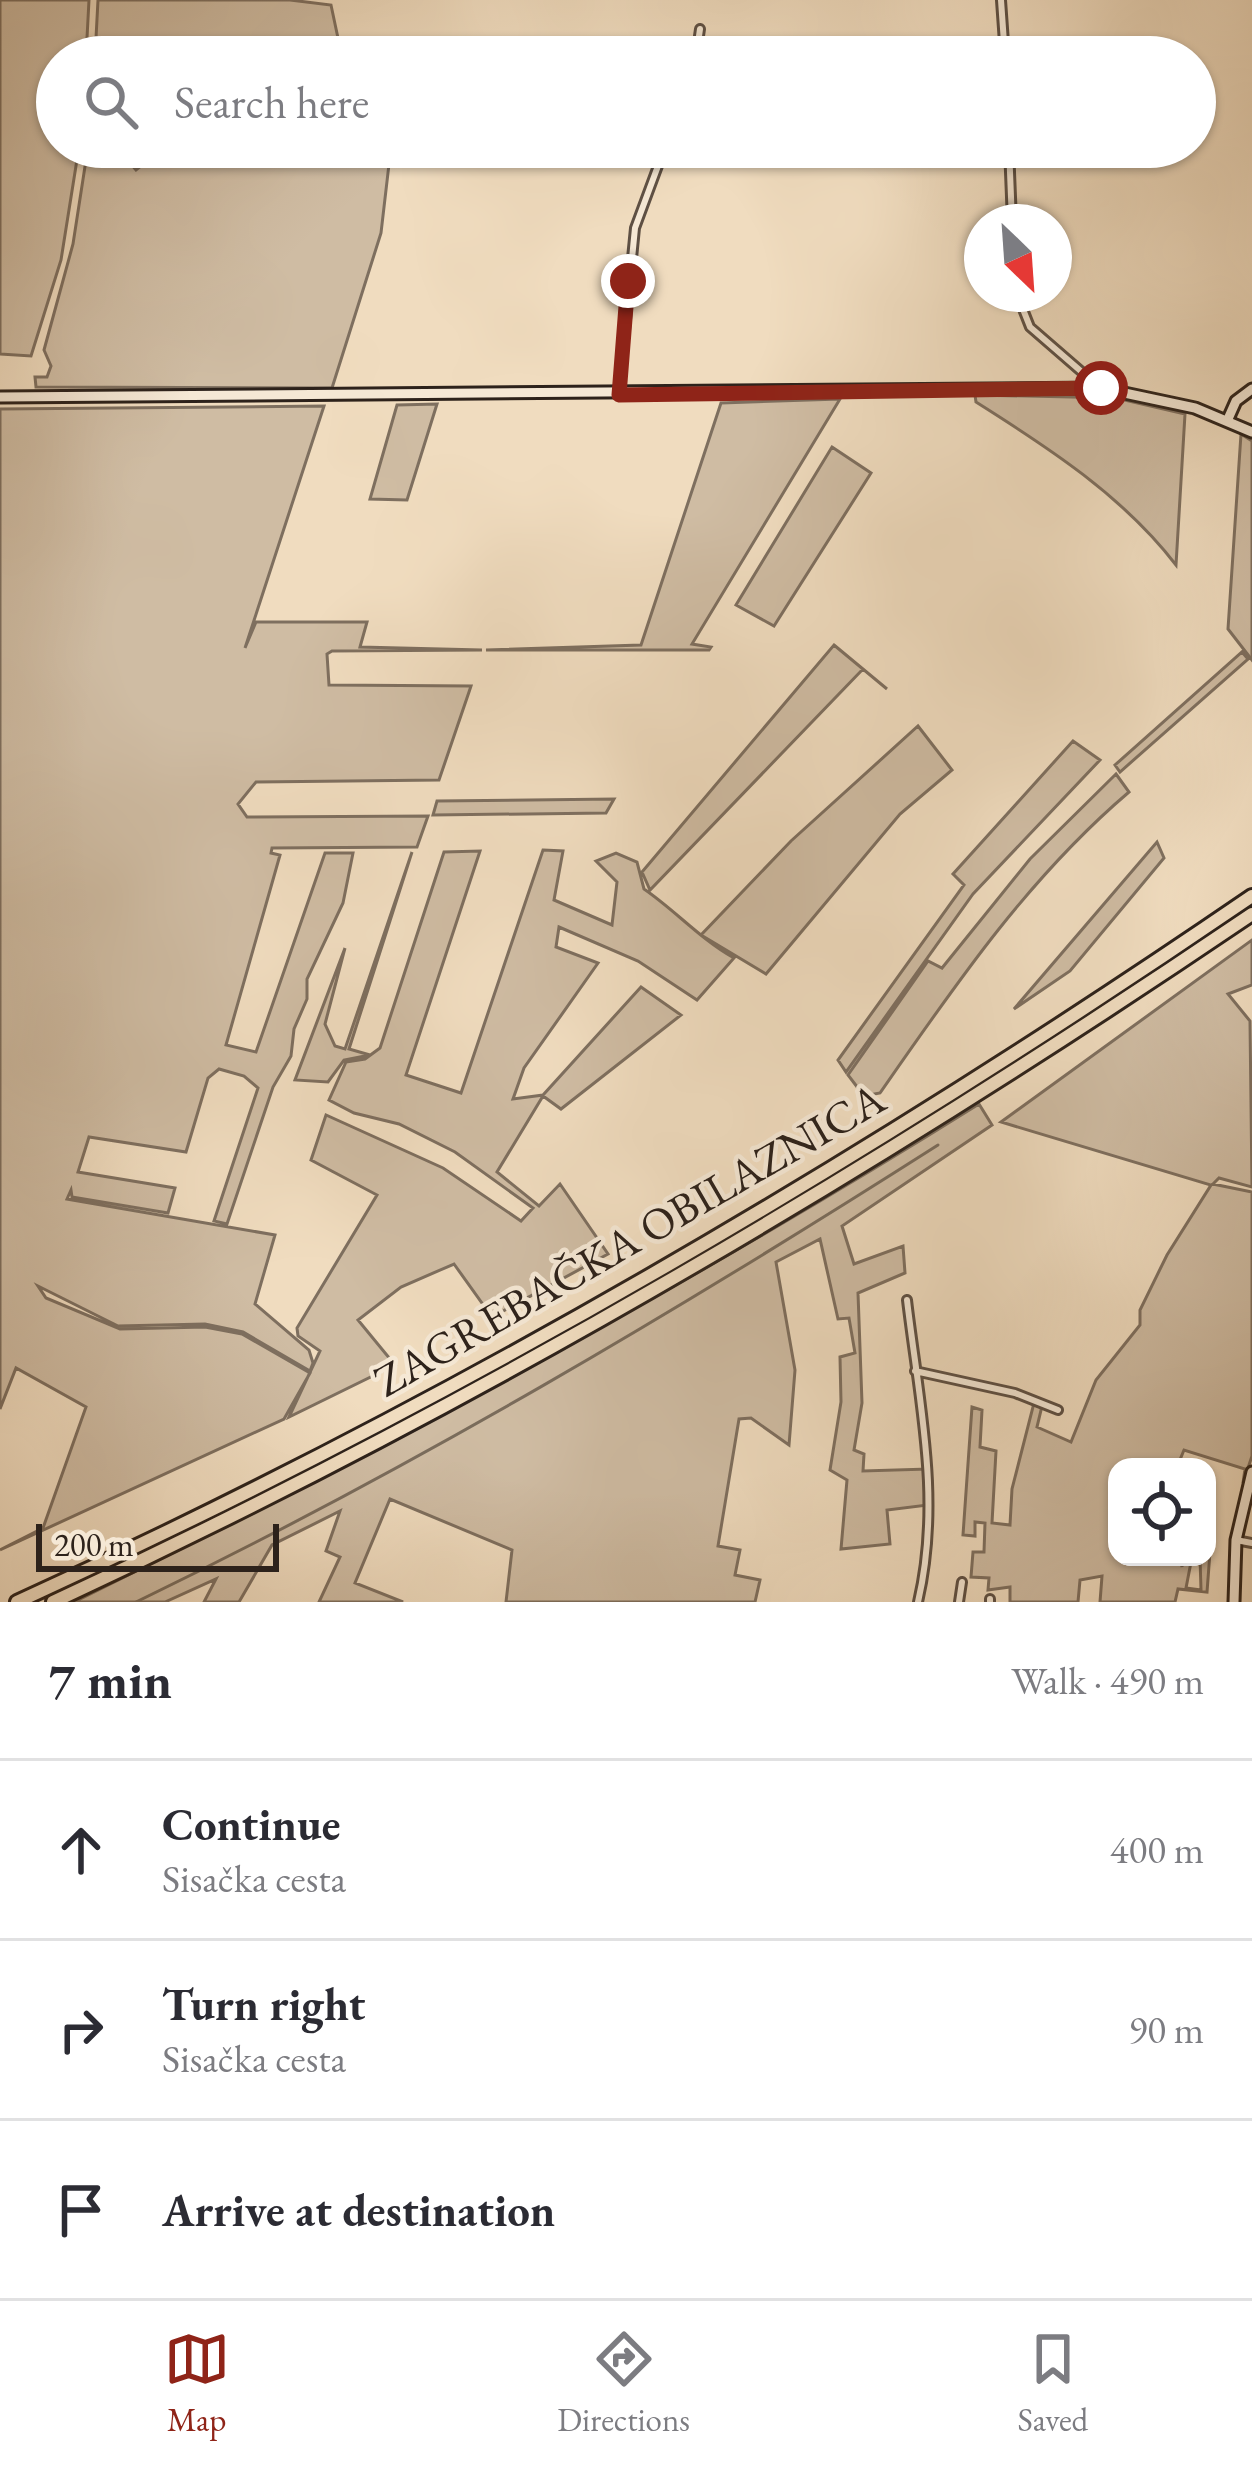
<!DOCTYPE html>
<meta charset="utf-8">
<style>
:root{--surface:#fff;--page:#f7f7f7;--text:#2b2b33;--muted:#7c7c81;--line:#e1e1e2;--accent:#8f2418}
body{margin:0;font-family:"EB Garamond",serif;background:var(--page);color:var(--text)}
.controls{position:absolute;right:36px;bottom:36px;display:grid;overflow:hidden;border-radius:24px;box-shadow:0 3px 9px #0004}
.controls button{width:108px;height:108px;display:grid;place-items:center;padding:0;border:0;border-bottom:3px solid var(--line);background:var(--surface);color:var(--text);font:60px sans-serif}
.compass{position:absolute;left:964px;top:204px;width:108px;height:108px;border-radius:50%;background:var(--surface);box-shadow:0 3px 9px #0004;rotate:155deg}
.scale{position:absolute;left:36px;bottom:30px;width:243px;box-sizing:border-box;padding-left:12px;border:6px solid #2d221b;border-top:0;font-size:33px;line-height:42px;white-space:nowrap;color:#2d221b;-webkit-text-stroke:9px #f5e8d5;paint-order:stroke}
.stop{position:absolute;width:36px;height:36px;margin:-27px;border:9px solid #8f2418;border-radius:50%;background:#fff}
.stop.end{background:#8f2418;border-color:#fff;box-shadow:0 3px 12px #0008}
.list{margin:0;padding:0;list-style:none}
h2{display:flex;justify-content:space-between;align-items:center;height:156px;margin:0;padding:0 48px;font-size:51px}
h2 small{font-size:39px;font-weight:400;color:var(--muted)}
.list li{display:grid;grid-template-columns:78px 1fr auto;gap:36px;align-items:center;box-sizing:border-box;height:180px;padding:0 48px;border-top:3px solid var(--line)}
.list b{display:block;font-size:45px;white-space:nowrap}
.list p{margin:0;font-size:39px;white-space:nowrap;color:var(--muted)}
.list em{font-size:39px;font-style:normal;color:var(--muted)}
.icon{flex:none;width:66px;height:66px;fill:none;stroke:currentColor;stroke-width:2;stroke-linecap:round;stroke-linejoin:round}
.map{position:relative;flex:none;width:1252px;height:1602px;overflow:hidden}
.search{position:absolute;background:var(--surface);box-shadow:0 3px 9px #0004;left:36px;right:36px;top:36px;height:132px;display:flex;align-items:center;gap:30px;box-sizing:border-box;padding:0 42px;border-radius:66px;color:var(--muted);font-size:45px}
.sheet{height:696px;background:var(--surface)}
nav{display:flex;justify-content:space-around;align-items:center;box-sizing:border-box;height:168px;border-top:3px solid var(--line);background:var(--surface);font-size:33px;color:var(--muted)}
nav a{display:grid;justify-items:center;gap:6px}
nav .on{color:var(--accent)}
.map>svg:first-child{display:block}
</style>
<div class="map">
<svg width="1252" height="1602" viewBox="0 0 1252 1602">
<rect width="100%" height="100%" fill="#f0dcbf"/>
<filter id="stains"><feTurbulence type="fractalNoise" baseFrequency=".00167" numOctaves="4"/><feColorMatrix values="0 0 0 0 .2 0 0 0 0 .09 0 0 0 0 .02 0 0 0 .5 -.17"/></filter>
<radialGradient id="worn" r=".72"><stop offset=".6" stop-color="#630" stop-opacity="0"/><stop offset="1" stop-color="#630" stop-opacity=".3"/></radialGradient>
<path fill="#cfbca3" stroke="#7e6f5f" stroke-width="3" d="M0 0H89L86 57H57V147H79L61 260 31 356 0 354Z
M98 0H290L331 5 342 57H95Z
M88 147H128L124 156 136 170 156 154 152 147H391L381 233 332 388 36 387 35 377H47L51 366 44 350 73 244Z
M975 395 1116 398 1185 414 1176 565C1123 496 1049 448 976 402Z
M840 399 692 644 711 647 709 650H486L641 645 721 403Z
M437 404 407 500 370 499 397 405Z
M324 406 245 648 256 622H367L360 647 482 650 332 651 327 654 329 685 471 686 469 692 439 780 256 782 238 804 247 817 428 816 417 847 272 848 271 853 280 855 226 1045 256 1052 325 853H353L343 903 307 979V999L294 1029 291 1056 273 1087 227 1224 214 1221 258 1088 244 1076 219 1069 208 1078 186 1152 89 1137 78 1172 175 1188 168 1213 72 1197 71 1190 67 1199 275 1235 255 1304 309 1350 313 1363 310 1371 243 1332 205 1324 118 1326 38 1286 46 1298 120 1329 205 1327 242 1334 310 1373 284 1419 0 1550 43 1528 86 1407 16 1368 0 1409V409Z
M1241 434 1252 441V660L1228 629Z
M832 447 871 473 774 626 736 605Z
M834 645 887 689 863 669 650 890 642 872Z
M1242 652 1248 659 1120 772 1115 765Z
M918 726 952 770 900 814 766 974 701 935 791 841Z
M1073 741 1100 760 973 894 846 1072 838 1060 964 885 953 874Z
M1116 774 1129 792C1028 878 955 985 880 1093L864 1096 848 1075 928 961 942 968 1030 859Z
M614 799 606 813 433 815 437 801Z
M1157 842 1164 858 1070 971 1014 1009Z
M543 850 563 851 554 900 612 925 617 882 596 861 616 853 637 862 644 889C676 911 699 938 734 958L697 1000 638 961 559 927 556 947 598 963 524 1068 513 1099 543 1095 641 987 681 1015 561 1109 543 1096 497 1172 539 1206 560 1184 608 1254 492 1317 454 1264 401 1287 358 1320 395 1365 289 1417 320 1351 298 1336 297 1328 377 1195 311 1160 326 1115 443 1168 521 1221 533 1208 455 1152 399 1124 354 1113 329 1100 346 1062 365 1059 380 1048 444 852 480 851 406 1075 461 1093Z
M412 852 349 1049 370 1055 344 1060 328 1082 295 1080 345 948 325 1024 335 1046 345 1049Z
M1252 940V985L1228 994 1250 1021 1252 1187 1219 1178 1213 1184 1252 1192V1456L1243 1483 1245 1469 1184 1450 1177 1467H1117V1557H1180L1182 1567V1557H1192L1186 1588 1201 1590 1200 1557 1210 1552 1207 1592 1178 1589 1175 1602H1100L1102 1576 1080 1580 1078 1602H1010V1587L988 1590 989 1578 971 1577 973 1552H984L985 1523 975 1522V1536L963 1535 972 1407 982 1410 980 1447 996 1451 992 1523 1010 1525 1012 1489 1034 1403 1042 1406 1037 1427 1071 1442 1096 1380 1140 1325V1310L1167 1255 1211 1185 1001 1122Z
M979 1104 992 1125 842 1226 854 1264 903 1246 905 1273 858 1293 862 1403 854 1450 864 1454 863 1471 928 1469V1505L887 1510 890 1544 841 1549 847 1480 830 1470 841 1402 840 1357 855 1353 849 1318 838 1319 820 1239 776 1262 795 1370 789 1445 751 1418 739 1419 718 1546 740 1550 735 1575 760 1580 755 1602H506L512 1550 390 1499 355 1583 403 1602H319L340 1557 326 1551 340 1511 272 1545 239 1602H204L216 1579 165 1602H74C387 1447 684 1289 979 1104Z"/>
<g fill="none" stroke-linecap="round" stroke-linejoin="round">
<path stroke="#7a6c5c" stroke-width="3" d="M136 1602C413 1468 679 1310 938 1145"/>
<defs>
<path id="street" d="M1001 0 1005 57
M696 57 700 29
M1009 147 1012 222
M1017 294 1030 327 1098 386
M619 391 635 228 665 147
M907 1300C919 1402 942 1500 918 1602
M915 1371 1015 1393 1058 1410
M1236 1540 1252 1543
M959 1602 962 1582
M990 1602V1599"/>
<path id="secondary" d="M0 397 1101 388 1195 408 1252 432
M1228 419 1236 401 1252 389
M1234 1602 1236 1540 1252 1472"/>
<path id="highway" d="M17 1602C450 1405 860 1164 1252 896
M53 1602C472 1408 870 1173 1252 914"/>
</defs>
<use href="#street" stroke="#5e5044" stroke-width="12"/>
<use href="#secondary" stroke="#2d221b" stroke-width="15"/>
<use href="#highway" stroke="#2d221b" stroke-width="18"/>
<use href="#street" stroke="#f5e8d5" stroke-width="6"/>
<use href="#secondary" stroke="#f5e8d5" stroke-width="9"/>
<use href="#highway" stroke="#f0dcbf" stroke-width="12"/>
</g>
<g fill="none" stroke-linecap="round" stroke-linejoin="round">
<path stroke="#8f2418" stroke-width="15" d="M628 281 619 395 1101 388"/>
</g>
<g text-anchor="middle" stroke-width="9" stroke-linejoin="round" paint-order="stroke">
<g font-size="45" fill="#2d221b" stroke="#f5e8d5">
<text transform="translate(629 1239) rotate(-30)" y="16">ZAGREBAČKA OBILAZNICA</text>
</g>
</g>
<rect width="100%" height="100%" filter="url(#stains)"/>
<rect width="100%" height="100%" fill="url(#worn)"/>
</svg>
<div class="controls">
<button><svg class="icon" aria-label="locate" viewBox="0 0 24 24"><circle cx="12" cy="12" r="6"/><path d="M12 2v4M12 18v4M2 12h4M18 12h4"/></svg></button>
</div>
<svg class="compass" viewBox="-18 -18 36 36"><path d="M0-13l5 13h-10z" fill="#e53935"/><path d="M0 13l5-13h-10z" fill="#7c7c81"/></svg>
<div class="scale">200 m</div>
<div class="stop" style="left:1101px;top:388px"></div>
<div class="stop end" style="left:628px;top:281px"></div>
<div class="search"><svg class="icon" aria-label="search" viewBox="0 0 24 24"><circle cx="10" cy="10" r="6"/><path d="M15 15l6 6"/></svg>Search here</div>
</div>
<section class="sheet">
<h2>7 min<small>Walk · 490 m</small></h2>
<ul class="list">
<li><svg class="icon" aria-label="ahead" viewBox="0 0 24 24"><path d="M12 20V5M6 11l6-6 6 6"/></svg><div><b>Continue</b><p>Sisačka cesta</p></div><em>400 m</em></li>
<li><svg class="icon" aria-label="right" viewBox="0 0 24 24"><path d="M7 20v-9h11M14 6l5 5-5 5"/></svg><div><b>Turn right</b><p>Sisačka cesta</p></div><em>90 m</em></li>
<li><svg class="icon" aria-label="arrive" viewBox="0 0 24 24"><path d="M6 21V4h12l-3 4 3 4H6"/></svg><div><b>Arrive at destination</b></div></li>
</ul>
</section>
<nav>
<a class="on"><svg class="icon" aria-label="map" viewBox="0 0 24 24"><path d="M3 6l6-2 6 2 6-2v14l-6 2-6-2-6 2zM9 4v14M15 6v14"/></svg>Map</a>
<a><svg class="icon" aria-label="directions" viewBox="0 0 24 24"><path d="M12 3l9 9-9 9-9-9zM9 14v-3h6M13 9l2 2-2 2"/></svg>Directions</a>
<a><svg class="icon" aria-label="saved" viewBox="0 0 24 24"><path d="M7 4h10v16l-5-4-5 4z"/></svg>Saved</a>
</nav>
